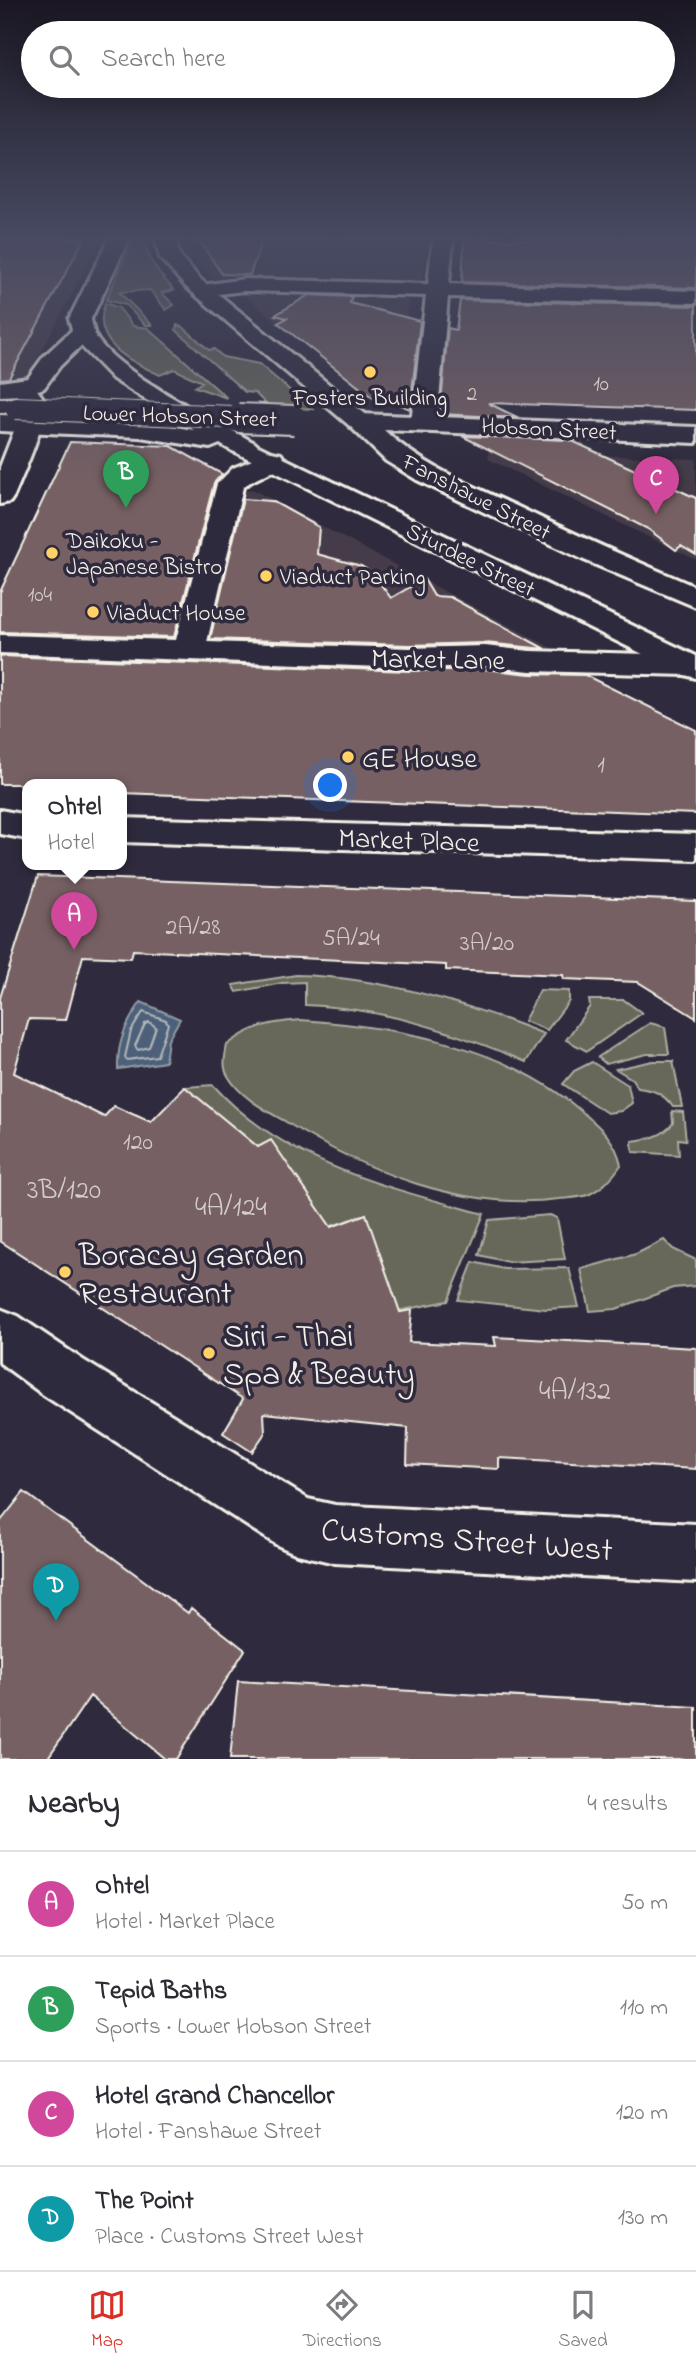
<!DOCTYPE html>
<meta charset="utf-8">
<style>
:root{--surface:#fff;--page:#f7f7f7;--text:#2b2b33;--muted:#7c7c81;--line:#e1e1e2;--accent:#d93025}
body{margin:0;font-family:"Indie Flower",sans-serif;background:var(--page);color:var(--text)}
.you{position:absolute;left:331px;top:786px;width:24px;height:24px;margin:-18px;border:5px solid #fff;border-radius:50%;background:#1a73e8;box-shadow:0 0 0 10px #1a73e833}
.badge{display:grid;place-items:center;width:46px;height:46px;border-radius:50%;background:var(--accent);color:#fff;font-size:23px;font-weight:700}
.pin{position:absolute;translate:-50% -58px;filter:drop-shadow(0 2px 4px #0008)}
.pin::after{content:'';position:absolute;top:37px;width:24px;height:21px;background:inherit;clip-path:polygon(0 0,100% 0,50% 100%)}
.popup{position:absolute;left:22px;top:779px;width:105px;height:91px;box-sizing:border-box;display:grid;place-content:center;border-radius:14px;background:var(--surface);filter:drop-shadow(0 2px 5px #0005);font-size:23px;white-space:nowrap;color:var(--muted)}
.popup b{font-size:26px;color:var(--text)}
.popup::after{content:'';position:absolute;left:50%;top:100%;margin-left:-14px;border:14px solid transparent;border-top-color:var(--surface)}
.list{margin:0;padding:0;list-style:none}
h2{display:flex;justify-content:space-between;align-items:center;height:91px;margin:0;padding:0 28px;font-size:30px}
h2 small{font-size:23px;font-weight:400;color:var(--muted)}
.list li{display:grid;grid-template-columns:46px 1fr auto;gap:21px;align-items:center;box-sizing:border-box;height:105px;padding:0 28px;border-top:2px solid var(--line)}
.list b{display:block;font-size:26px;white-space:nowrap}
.list p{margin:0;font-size:23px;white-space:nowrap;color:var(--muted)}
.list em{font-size:23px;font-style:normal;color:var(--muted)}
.icon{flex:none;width:38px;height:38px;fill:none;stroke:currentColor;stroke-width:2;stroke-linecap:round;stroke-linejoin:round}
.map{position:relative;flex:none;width:696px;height:1759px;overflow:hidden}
.search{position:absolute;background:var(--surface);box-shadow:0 4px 18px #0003;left:21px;right:21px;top:21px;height:77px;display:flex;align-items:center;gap:18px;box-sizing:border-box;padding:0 24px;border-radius:38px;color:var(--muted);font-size:26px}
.sheet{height:511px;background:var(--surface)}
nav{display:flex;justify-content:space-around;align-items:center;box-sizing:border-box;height:98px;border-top:2px solid var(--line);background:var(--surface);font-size:19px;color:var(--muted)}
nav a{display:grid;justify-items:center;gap:4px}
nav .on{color:var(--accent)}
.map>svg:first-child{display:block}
</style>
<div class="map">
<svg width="696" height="1759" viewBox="0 0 696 1759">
<rect width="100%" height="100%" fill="#2f2a3d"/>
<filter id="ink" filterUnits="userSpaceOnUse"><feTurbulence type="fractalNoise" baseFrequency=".0143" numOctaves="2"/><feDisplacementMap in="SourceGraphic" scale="14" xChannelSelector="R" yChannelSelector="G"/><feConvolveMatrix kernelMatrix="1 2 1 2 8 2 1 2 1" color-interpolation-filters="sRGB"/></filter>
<g filter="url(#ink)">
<path fill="#443a48" d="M0 239H101L30 373 26 379 0 384Z
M190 239H428L423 280 413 284 228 277 216 281 198 262 196 258 200 253Z
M241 293 409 299 397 399 373 398Z
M489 451 696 459V560L488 459Z
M252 489 563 654 200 645 238 493Z"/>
<path fill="#67685a" stroke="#aeaca1" stroke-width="2" d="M134 239H146C146 260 160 275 174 290L162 293 174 305 166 310 150 290 119 292 152 325H145L126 305 106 300Z
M105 303 119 308 133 326 148 328 227 398 195 387 202 382 174 369 160 375C130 361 90 343 105 303Z
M177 325 183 327 209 350 214 349 223 357 259 364 312 409 268 406 255 393 245 392 176 330Z
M296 975C381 977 466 1003 544 1034L526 1062C455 1032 383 1008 305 1005V982L282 983 237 992 233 985Z
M540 990 569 991V1001L547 1030 524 1021Z
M589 1000H624L642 1013 587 1051 566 1040 590 1006Z
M301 1020C398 1027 504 1045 581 1111 600 1127 616 1140 621 1165 613 1177 603 1188 590 1194 582 1198 568 1198 559 1199 463 1211 366 1172 286 1122 265 1110 240 1097 228 1076 222 1066 225 1056 227 1045 253 1025 269 1023 301 1020Z
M650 1023 665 1027 669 1054H647L606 1064 598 1057Z
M653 1061H673L682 1107H673C663 1093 654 1090 638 1088L632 1079 616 1069Z
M592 1062 628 1085 632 1103 621 1111 607 1113 563 1084 574 1071Z
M213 1085C283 1163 386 1187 484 1214L448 1301 372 1316 366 1214 320 1230 258 1147 185 1087Z
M672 1111 683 1112 686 1140 678 1139 679 1155 633 1152 632 1141C648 1139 663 1137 673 1123Z
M550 1215 557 1218 565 1259 508 1262 479 1255 489 1220Z
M664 1240 673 1249 696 1260V1286L673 1288 616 1309 590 1311 581 1269 636 1254Z
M473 1262 504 1269 569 1268 579 1307 546 1309 458 1300Z"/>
<path fill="#4e6179" stroke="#909ba5" stroke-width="2" d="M141 1002 180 1019 168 1040 165 1062 118 1069C117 1043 126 1023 141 1002Z"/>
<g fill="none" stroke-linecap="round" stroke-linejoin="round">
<path stroke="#b2b7bc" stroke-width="2" d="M143 1012 166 1020 168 1024 157 1056 127 1060 125 1057 131 1031Z
M149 1022 156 1027 149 1047 138 1050 135 1046 145 1024Z"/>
</g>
<path fill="#766163" stroke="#f4f1e8" stroke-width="2" d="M0 239H84L9 378 0 379Z
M198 239H262L250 275 222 274Z
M696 239V288L462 282 464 240Z
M309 295 352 297 350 303 420 321 410 409 388 399 373 398 278 323 287 318 275 315Z
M460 300 696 306V410L488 403 519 418 440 414 448 328 456 330Z
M462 436 570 440 696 498V555L681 546 676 550 648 529Z
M70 442 171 446 222 474 214 483 174 637 0 632V592Z
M243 499 272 501 319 527 317 554 361 566 372 573 391 598 424 579 434 596 450 597 545 649 485 643 409 645 210 639Z
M0 656 409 671 485 669 530 674 585 675 696 730V814L121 793V784H0Z
M38 876 696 901V1018L638 982 564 979 563 975 446 970V965L133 950 131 958 83 956 66 1020 29 1019 14 1073 104 1117 114 1106 151 1122 185 1087 258 1147 271 1140 331 1227 366 1214 400 1312 412 1310 409 1342 496 1346 494 1337 696 1348V1469L499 1458V1469L407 1464 408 1428 264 1413 265 1433 252 1452 223 1433 243 1399 0 1241V998Z
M24 1492 188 1613 191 1608 245 1650 176 1759H165L90 1696 47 1759H0V1522Z
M238 1681 696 1707V1759H230Z"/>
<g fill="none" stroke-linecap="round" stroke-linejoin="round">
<defs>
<path id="street" d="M433 239H453L449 284 696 291V303L448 297 437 423 433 428 424 431 415 428 411 423 426 296 244 291 202 296 195 294 191 290 195 286 244 279 428 284Z
M23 381 32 383 46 402C41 435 27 465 14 496L10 502 0 504V467L16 426 22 402 11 388 14 383Z
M272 452 281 454 285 460C276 473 255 477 243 487L207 642 409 648 485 646 530 651 687 655 696 658V672L687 675 530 671 485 666 409 668 0 653V635L176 640 217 484 233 468Z
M0 810 27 815V839L0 834Z
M121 818 696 834V860L121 842Z
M0 1309 18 1316 83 1360 308 1499 335 1505 696 1524V1582L335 1563 297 1554 277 1545 45 1396 0 1363Z"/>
<path id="secondary" d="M109 239H129L91 319C92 324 93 330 95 335 113 371 218 422 255 443L259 448 255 453C241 457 232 451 220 444L210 448 140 437 0 431V415L140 421 194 430 113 379 81 346 60 366 44 388 23 395 0 396V382L28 378 44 356 72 330 69 319Z
M155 239H175L180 256 200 279 369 417 373 422 369 427 360 430 351 427 186 287 160 258Z"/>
<path id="primary" d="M360 414 696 427V443L384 430C421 465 468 484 514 505 574 534 635 561 696 587V607L584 560 417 480 386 461 351 427 347 422 351 417Z
M246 440 696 656V678L685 675 237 453 233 448 237 443Z"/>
</defs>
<use href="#street" stroke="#f4f1e8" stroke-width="6"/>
<use href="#secondary" stroke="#f4f1e8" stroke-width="6"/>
<use href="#primary" stroke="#f4f1e8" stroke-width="6"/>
<use href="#street" fill="#2f2a3d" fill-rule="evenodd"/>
<use href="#secondary" fill="#2f2a3d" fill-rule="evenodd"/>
<use href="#primary" fill="#2f2a3d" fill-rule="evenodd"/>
<defs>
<path id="secondary-bridge-far1" d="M16 408 279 419"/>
<path id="secondary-bridge" d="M238 418 294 420"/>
</defs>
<use href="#secondary-bridge-far1" stroke="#f4f1e8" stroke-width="24" stroke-linecap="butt"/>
<use href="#secondary-bridge" stroke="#f4f1e8" stroke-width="32" stroke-linecap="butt"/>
<use href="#secondary-bridge-far1" stroke="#2f2a3d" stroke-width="22"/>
<use href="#secondary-bridge" stroke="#2f2a3d" stroke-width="28"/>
</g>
</g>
<linearGradient id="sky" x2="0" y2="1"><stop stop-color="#1a1722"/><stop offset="0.49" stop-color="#474a62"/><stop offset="1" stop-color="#474a62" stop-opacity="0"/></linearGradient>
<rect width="696" height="485" fill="url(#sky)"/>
<g fill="#ffd166" stroke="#2f2a3d" stroke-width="2.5">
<circle cx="370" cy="372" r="7"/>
<circle cx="52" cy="553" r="7"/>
<circle cx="266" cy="576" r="7"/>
<circle cx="93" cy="612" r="7"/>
<circle cx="348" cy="757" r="7"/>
<circle cx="65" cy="1272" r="7"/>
<circle cx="209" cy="1353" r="7"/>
</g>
<g text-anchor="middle" stroke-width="7" stroke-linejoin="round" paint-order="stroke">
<g font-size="21" fill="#d4cdc7">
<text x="601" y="390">10</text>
<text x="472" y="400">2</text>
<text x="40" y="601">104</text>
</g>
<g font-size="23" fill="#f4f1e8" stroke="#2f2a3d" text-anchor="start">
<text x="370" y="405" text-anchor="middle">Fosters Building</text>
<text x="66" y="548">Daikoku -<tspan x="66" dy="26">Japanese Bistro</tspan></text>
<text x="280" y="584">Viaduct Parking</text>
<text x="107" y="620">Viaduct House</text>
</g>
<g font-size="23" fill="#f4f1e8" stroke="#2f2a3d">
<text transform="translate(180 415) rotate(2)" y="8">Lower Hobson Street</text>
<text transform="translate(549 428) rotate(3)" y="8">Hobson Street</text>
<text transform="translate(477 496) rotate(27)" y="8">Fanshawe Street</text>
<text transform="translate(471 559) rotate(26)" y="8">Sturdee Street</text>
</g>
<g font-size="24" fill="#d4cdc7">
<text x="601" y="772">1</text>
<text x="193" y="934">2A/28</text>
<text x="351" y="945">5A/24</text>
<text x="487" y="950">3A/20</text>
<text x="138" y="1149">120</text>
</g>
<g font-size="28" fill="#f4f1e8" stroke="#2f2a3d">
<text transform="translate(438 658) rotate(1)" y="10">Market Lane</text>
<text transform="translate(409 839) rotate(2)" y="10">Market Place</text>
</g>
<g font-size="28" fill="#f4f1e8" stroke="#2f2a3d" text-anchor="start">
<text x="362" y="767">GE House</text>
</g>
<g font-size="28" fill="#d4cdc7">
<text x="64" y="1198">3B/120</text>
<text x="231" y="1215">4A/124</text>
<text x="575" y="1399">4A/132</text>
</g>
<g font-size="33" fill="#f4f1e8" stroke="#2f2a3d" text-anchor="start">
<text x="79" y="1265">Boracay Garden<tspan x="79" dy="38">Restaurant</tspan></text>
<text x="223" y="1346">Siri - Thai<tspan x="223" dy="38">Spa &amp; Beauty</tspan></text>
</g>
<g font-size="33" fill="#f4f1e8" stroke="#2f2a3d">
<text transform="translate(467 1538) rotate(4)" y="12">Customs Street West</text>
</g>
</g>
</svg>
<div class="you"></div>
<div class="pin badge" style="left:74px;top:950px;background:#d1479c">A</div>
<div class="popup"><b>Ohtel</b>Hotel</div>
<div class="pin badge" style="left:126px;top:508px;background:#2e9e5b">B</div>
<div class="pin badge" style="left:656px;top:514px;background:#d1479c">C</div>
<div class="pin badge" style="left:56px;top:1621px;background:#0f9aa8">D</div>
<div class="search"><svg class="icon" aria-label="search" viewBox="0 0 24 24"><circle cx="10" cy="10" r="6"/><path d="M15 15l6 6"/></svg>Search here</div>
</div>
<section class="sheet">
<h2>Nearby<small>4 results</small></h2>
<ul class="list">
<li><span class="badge" style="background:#d1479c">A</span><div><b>Ohtel</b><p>Hotel · Market Place</p></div><em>50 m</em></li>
<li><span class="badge" style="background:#2e9e5b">B</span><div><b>Tepid Baths</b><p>Sports · Lower Hobson Street</p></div><em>110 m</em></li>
<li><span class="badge" style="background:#d1479c">C</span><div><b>Hotel Grand Chancellor</b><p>Hotel · Fanshawe Street</p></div><em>120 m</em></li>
<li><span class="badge" style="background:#0f9aa8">D</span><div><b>The Point</b><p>Place · Customs Street West</p></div><em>130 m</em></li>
</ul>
</section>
<nav>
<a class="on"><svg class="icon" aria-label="map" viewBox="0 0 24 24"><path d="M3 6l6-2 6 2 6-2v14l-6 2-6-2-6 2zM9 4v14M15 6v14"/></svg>Map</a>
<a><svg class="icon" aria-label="directions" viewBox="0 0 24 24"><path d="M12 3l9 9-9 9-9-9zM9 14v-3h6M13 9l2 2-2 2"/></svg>Directions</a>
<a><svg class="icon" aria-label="saved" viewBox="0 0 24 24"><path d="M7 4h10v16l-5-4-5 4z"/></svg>Saved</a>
</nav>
